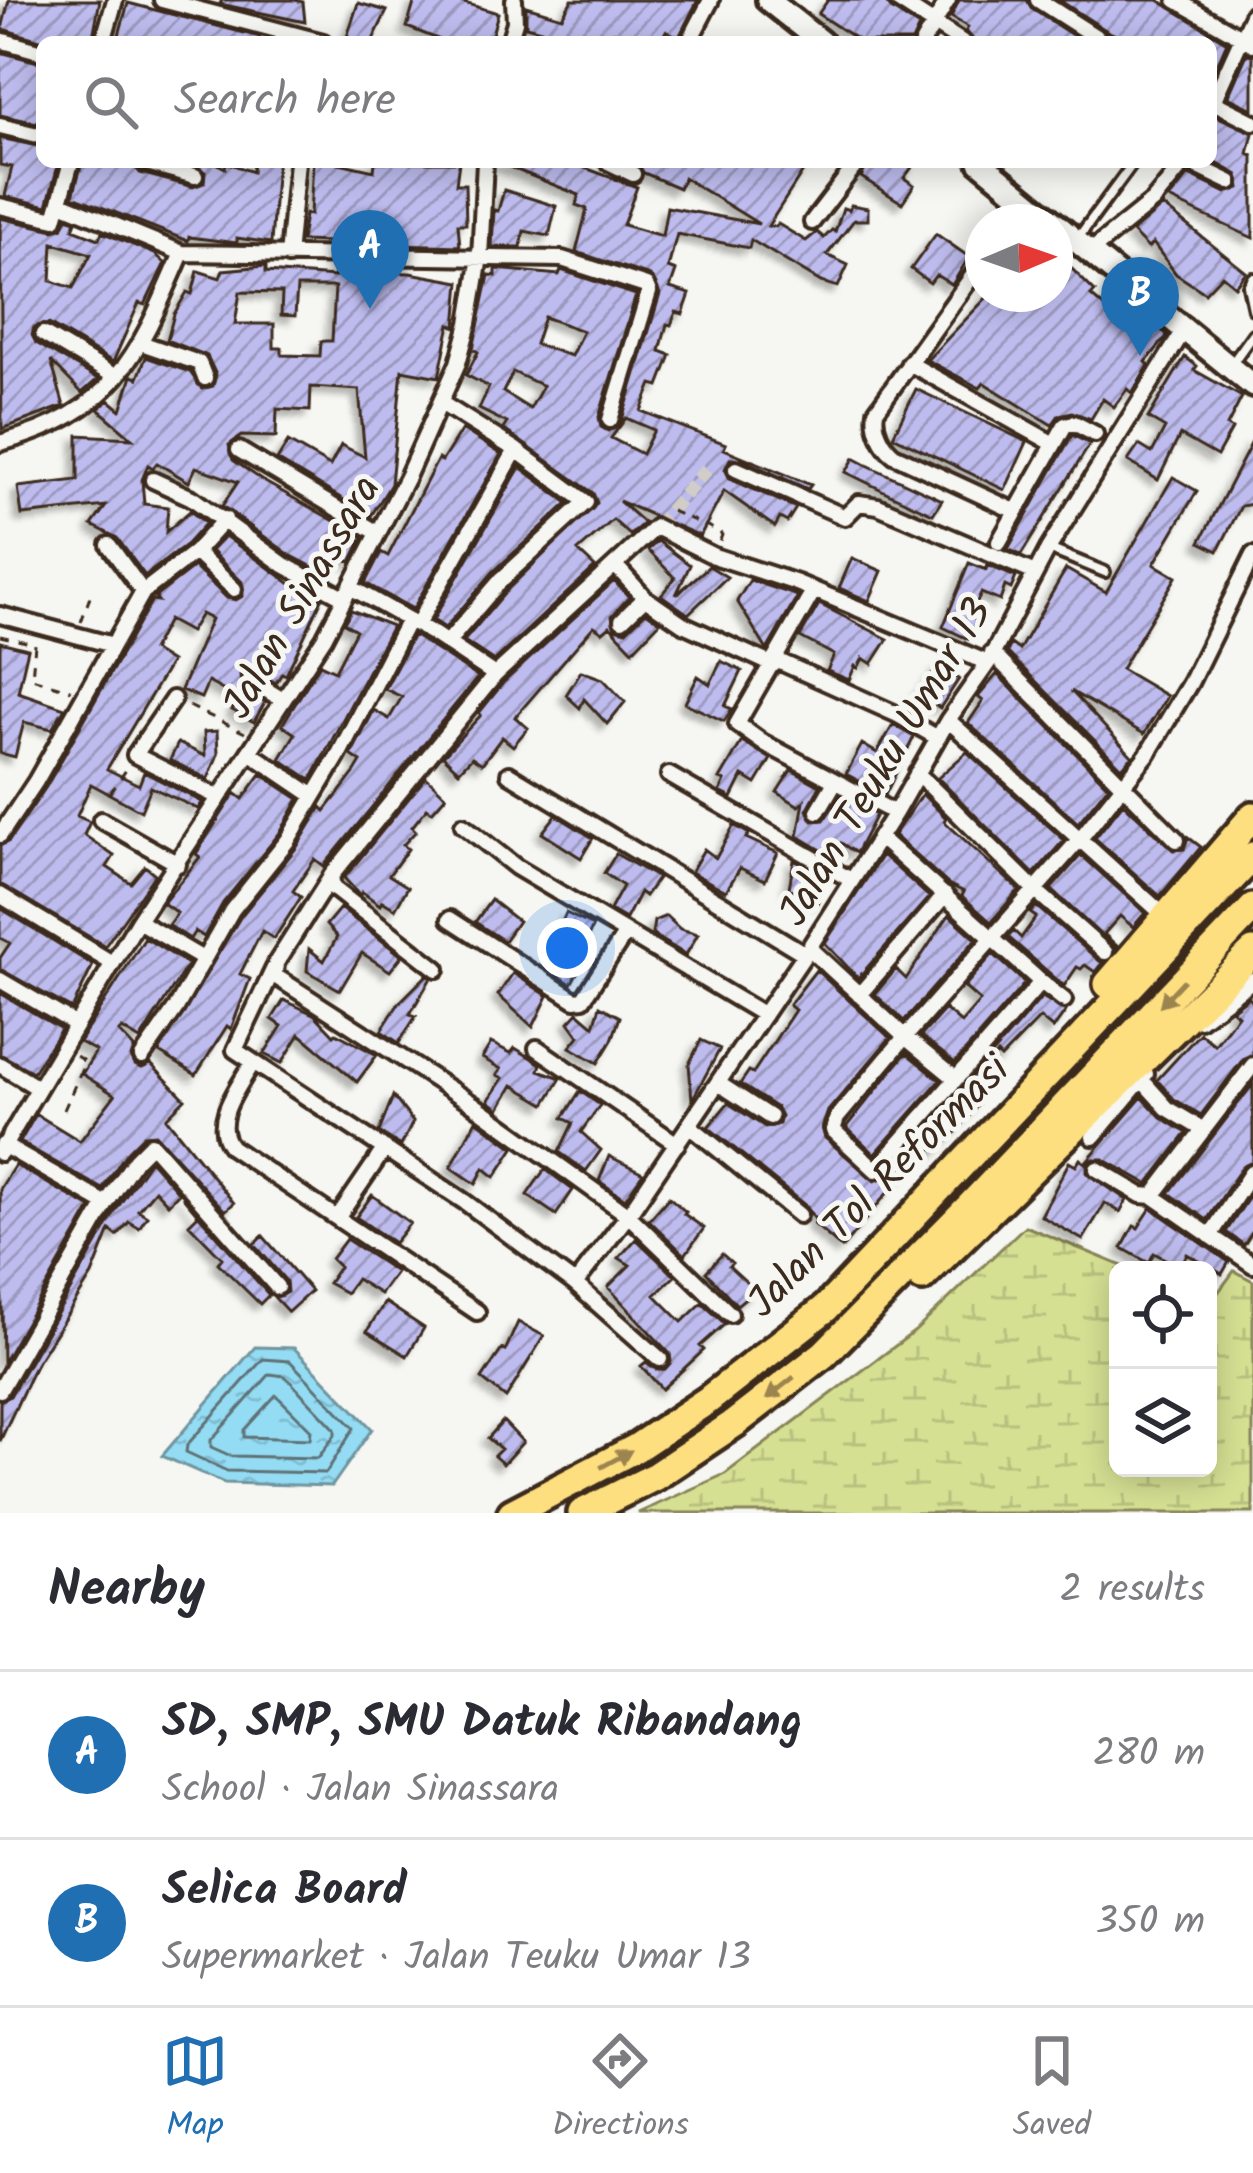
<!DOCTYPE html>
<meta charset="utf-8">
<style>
:root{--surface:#fff;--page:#f7f7f7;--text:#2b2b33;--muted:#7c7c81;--line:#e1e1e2;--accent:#1f6fb2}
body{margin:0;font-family:Kalam,sans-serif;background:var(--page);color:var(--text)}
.controls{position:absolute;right:36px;bottom:36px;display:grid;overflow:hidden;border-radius:18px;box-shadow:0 6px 30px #0003}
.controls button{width:108px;height:108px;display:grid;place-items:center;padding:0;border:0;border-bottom:3px solid var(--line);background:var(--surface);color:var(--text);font:60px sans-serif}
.compass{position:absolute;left:965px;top:204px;width:108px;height:108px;border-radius:50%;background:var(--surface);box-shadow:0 6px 30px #0003;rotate:88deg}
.you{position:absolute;left:567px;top:948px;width:42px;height:42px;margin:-30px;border:9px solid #fff;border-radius:50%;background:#1a73e8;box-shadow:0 0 0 18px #1a73e833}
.badge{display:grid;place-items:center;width:78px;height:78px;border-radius:50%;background:var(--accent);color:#fff;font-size:39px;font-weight:700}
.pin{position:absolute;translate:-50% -99px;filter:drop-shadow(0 3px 6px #0008)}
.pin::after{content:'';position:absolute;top:63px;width:42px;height:36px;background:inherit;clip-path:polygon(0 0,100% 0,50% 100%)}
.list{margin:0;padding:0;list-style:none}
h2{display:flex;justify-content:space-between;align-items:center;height:156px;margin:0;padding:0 48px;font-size:51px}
h2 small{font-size:39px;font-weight:400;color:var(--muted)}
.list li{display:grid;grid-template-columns:78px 1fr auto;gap:36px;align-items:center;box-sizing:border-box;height:168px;padding:0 48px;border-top:3px solid var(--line)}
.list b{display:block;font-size:45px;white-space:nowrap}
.list p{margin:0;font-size:39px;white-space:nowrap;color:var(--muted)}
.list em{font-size:39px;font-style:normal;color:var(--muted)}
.icon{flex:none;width:66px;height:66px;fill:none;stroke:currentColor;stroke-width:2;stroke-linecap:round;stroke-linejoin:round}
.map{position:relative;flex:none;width:1253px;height:1513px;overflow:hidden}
.search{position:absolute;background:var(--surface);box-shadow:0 6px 30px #0003;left:36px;right:36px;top:36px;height:132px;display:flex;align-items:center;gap:30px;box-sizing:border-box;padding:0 42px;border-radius:18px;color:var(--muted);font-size:45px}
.sheet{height:492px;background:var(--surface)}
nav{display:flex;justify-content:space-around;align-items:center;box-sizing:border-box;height:168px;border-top:3px solid var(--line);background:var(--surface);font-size:33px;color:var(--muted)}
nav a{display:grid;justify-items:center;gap:6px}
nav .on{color:var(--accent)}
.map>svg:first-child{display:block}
</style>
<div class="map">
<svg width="1253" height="1513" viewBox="0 0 1253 1513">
<defs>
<pattern id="wetland-marsh" width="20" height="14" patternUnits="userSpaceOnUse" patternTransform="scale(3)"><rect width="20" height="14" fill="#d5e093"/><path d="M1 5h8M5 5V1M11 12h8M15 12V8" fill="none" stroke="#b8c07e"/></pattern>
<pattern id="water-ripples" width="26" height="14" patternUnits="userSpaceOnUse" patternTransform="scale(3)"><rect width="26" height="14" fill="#93dcf4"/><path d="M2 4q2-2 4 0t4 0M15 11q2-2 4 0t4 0" fill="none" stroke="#80bdd1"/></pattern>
<pattern id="building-hatch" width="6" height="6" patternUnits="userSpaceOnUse" patternTransform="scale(3)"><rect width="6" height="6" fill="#bebcee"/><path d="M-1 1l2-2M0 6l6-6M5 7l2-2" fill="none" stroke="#9c99c0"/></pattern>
<filter id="shadow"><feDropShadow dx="-6" dy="6" stdDeviation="3" flood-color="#0004"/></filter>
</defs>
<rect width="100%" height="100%" fill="#f6f6f2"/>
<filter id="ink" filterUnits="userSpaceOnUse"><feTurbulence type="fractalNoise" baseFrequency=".00833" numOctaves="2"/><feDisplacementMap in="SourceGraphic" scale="24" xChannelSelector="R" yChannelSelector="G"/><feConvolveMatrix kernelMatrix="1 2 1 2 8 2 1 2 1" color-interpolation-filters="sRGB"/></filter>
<g filter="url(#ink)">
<path fill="url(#wetland-marsh)" stroke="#888558" stroke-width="3" d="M1025 1226 1132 1270H1118V1468H1208V1306L1234 1271 1253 1281V1513H638L725 1474 915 1331Z"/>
<path fill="url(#water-ripples)" stroke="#70959e" stroke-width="3" d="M255 1347 294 1348 372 1429 332 1486 224 1483 162 1456Z"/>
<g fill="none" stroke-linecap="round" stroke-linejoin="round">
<path stroke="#5e7174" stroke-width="3" d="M263 1359 290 1361 354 1428 326 1473 227 1471 186 1452 187 1445Z
M270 1374 285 1376 335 1429V1435L318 1458 231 1456 211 1447V1440Z
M276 1395 311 1430 310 1439 244 1437V1430Z"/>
</g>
<path fill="url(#building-hatch)" stroke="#3b2a1e" stroke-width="3" fill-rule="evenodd" filter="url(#shadow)" d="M9 0H100L92 42H47L2 29Z
M222 0H295L303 2 305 22 220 4Z
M415 0H454L498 13 490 42H445L407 27Z
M572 0H698L679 37 666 31 660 42H631L614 32 611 42H537L541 30 526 26V6L562 17Z
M828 0H884L891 9 919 27 912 42H861L818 14Z
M959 0H1027L1032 9 1083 42H975L966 31 968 27 951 17Z
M1059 0H1158L1227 42 1211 79V42H1132L1107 31Z
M128 3 260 37 259 42H117Z
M358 3 387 11 372 42 346 40Z
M0 52 42 63V124L0 115Z
M1247 54 1253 55V109L1228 97Z
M1216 116 1253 133 1248 154 1253 156V238L1169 199 1189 175 1226 193 1240 188 1238 175 1211 160V117Z
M0 138 42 147V162H59L47 206 5 196 12 167 0 165Z
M82 162H132L140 173 193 187 204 183 205 172 186 162H214L225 168 226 162 252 172 253 162H277L271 243 237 238V243L189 237 188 241 73 196Z
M313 162H335L374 171 375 162H459L456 184H465L466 224H458L460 246 301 241 305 214 310 215Z
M497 162H548L560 166 561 162H569L637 187 623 225 662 236 667 207 759 224 684 178 679 188 644 173 634 162H809L768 226 776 227 778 224 806 241 817 232 824 238 832 230 835 232 843 208 849 210 851 205 868 208V220H854L827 255 848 265 838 287 821 282 751 240 749 248 677 234 668 268 676 271 670 288 690 294 683 314 676 312 671 325 667 324 660 351 671 355 659 386 652 384 641 411 726 444 724 449 811 485 808 489 741 459H730L725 469 730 479 796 508 787 522 780 518 775 527 724 491 700 536 619 501 644 523 630 535 613 520 578 551 595 567 494 661 464 641 509 588 597 503 593 493 503 429 507 423 479 409 489 387 466 375 478 352 473 349 489 275 496 276V269L559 275 561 270 636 295 599 417 601 427 608 431 621 423 660 294 650 276 576 252 587 209 576 205 579 195ZM544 317 583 331 571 356 535 344ZM513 372 543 386 530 409 503 392ZM626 418 654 430 642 454 611 438Z
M869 162H916L904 178 914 185 902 203 861 177Z
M504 190 556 206 549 236 524 231 521 247H492L494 210 498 211Z
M1163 206 1246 272 1235 286 1222 275 1205 293 1176 274 1153 243 1148 248 1132 232Z
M0 218 54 230 62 228 67 218 76 221 73 229 99 239 102 232 155 254 165 263 145 305 139 303 113 362 49 324 34 327 32 335 36 343 98 379 82 393 51 361 64 406 2 429ZM53 243 91 254 73 288 51 281Z
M936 234 969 257 952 285 936 275 930 283 911 269Z
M1064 261 1095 292 1091 296 1113 315 1117 309 1123 314 1129 306 1168 335 1146 362 1149 365 1132 393 1127 389 1114 407 1103 399 1091 419 1072 412 1059 415 1052 425 984 383 980 388 927 360 990 294H1055V270Z
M266 266V272L335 277V271L410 273 460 282 456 327 450 324 439 377 402 370 391 484 371 516 277 460 288 442 330 466 341 445 365 457 359 390 311 387 310 411 277 409 276 437 241 436 229 445 233 460 265 482 363 537 351 562 340 556 332 577 290 555 222 506 238 482 196 467 189 482 157 463 153 468 148 465 142 480 144 504 168 507 166 532 190 511 206 523 187 544 145 576 117 538 92 525 106 506 22 515 18 487 78 480V435L132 438 98 409 109 400 121 410 132 376 138 378 146 357 190 372 202 389 213 386 216 375 207 356 167 340 174 314 187 292 192 294 198 271 220 278 223 270ZM297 287H335L332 341H321L320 356 282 355V348H274V324H235L240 292 282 293 281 315 295 316Z
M1185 357 1197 366 1194 370 1242 397 1227 426 1232 429 1217 456 1180 435 1158 480 1128 461 1139 445 1152 453 1165 428 1148 418Z
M916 389 1027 442 1005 490 893 436Z
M462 429 501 454 413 609 365 583 381 552 388 556 438 459 442 461Z
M1072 435 1090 444 1021 555 1008 549Z
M1253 440V504L1241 506 1218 551 1200 542Z
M854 458 865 464 942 500 933 514 890 494 846 472Z
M520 467 568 503 493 572 445 628 433 620Z
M1173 477 1197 491 1154 564 1176 577 1121 669 1167 696 1144 734 1071 691 1132 756 1122 768 1007 652 1011 644 1019 650 1066 569 1106 592Z
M225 536 302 592 322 599 286 675 282 673 276 683 251 669 240 675 241 686 265 702 254 722 232 710 239 699 208 682 201 698 181 690 211 619 201 614 190 632 168 620 152 650 171 662 107 769 139 785 144 772 202 802 198 809 151 787 141 811 91 784 77 816 90 822 84 835 114 856 107 867 131 883 145 866 155 874 105 946 0 884V846L9 841 46 787 152 600 158 601 155 597 194 567 227 598 236 600 243 596 242 582 211 551Z
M658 541 690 565 676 595 709 566 727 577 688 614 661 595 675 578 648 550Z
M852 558 882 571 869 601 839 588Z
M969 563 986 570 987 565 1016 577 1011 589 1005 586 1000 601 981 593 970 617 977 620 968 639 943 627Z
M750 580 798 596 767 650 737 601Z
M614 581 629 597 612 616 615 628 626 631 646 612 660 622 633 650 610 626 603 632 594 626 515 717 528 728 513 746 502 737 482 764 472 757 459 771 443 756 481 715 479 713 503 683Z
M819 604 888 639 872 664 863 658 858 668 855 666 849 680 827 671 834 655 800 637Z
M351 610 392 626 311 780 280 759 295 734 282 725 320 664 335 671 356 630 344 623Z
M413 635 478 677 324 866 315 859 293 891 301 897 274 939 262 931 240 974 250 979 231 1029 227 1026 196 1075 159 1052 241 916 297 847 321 807 325 811 355 772 361 762 351 755 374 710 389 719 402 697 385 689Z
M0 642 28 649 18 692 65 708 52 729 24 722 15 757 0 753Z
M721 661 742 671 725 706 732 709 724 721 685 703 698 676 710 684Z
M939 666 959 679 940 708 918 693Z
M581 671 603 679 625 702 607 724 584 699 580 708 566 695Z
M997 674 1108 786 1078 823 968 723 983 701 978 697Z
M893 725 914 737 885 795 846 774 862 744 877 753Z
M217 731 218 754 208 779 170 760 178 743 205 756 204 732Z
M742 741 771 759 756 784 743 776 732 798 720 792 725 781 720 779Z
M967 752 1064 840 1034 874 938 778Z
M791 770 820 786 807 810 813 821 824 820 840 796 876 815 856 853 841 843 833 857 798 836 804 801 799 806 777 792Z
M261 774 299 799 279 834 223 903 204 937 195 931 190 939 168 925 177 913 163 903 200 857 196 854 235 793 243 799Z
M426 777 446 796 432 812 427 808 412 827 416 831 403 845 408 849 389 875 408 887 395 909 382 901 380 905 362 892 360 895 344 878Z
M922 794 946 818 944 821 1019 890 991 922 962 896 964 892 948 884 894 835Z
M1123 803 1173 850 1184 849 1188 837 1201 847 1160 896 1095 838Z
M556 815 593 838 581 858 542 833Z
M734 825 749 834 746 838 778 853 765 880 740 868 726 891 691 872 704 849 716 858Z
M616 854 658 878 645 896 640 892 626 919 610 910 623 886 604 873Z
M882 855 929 897 858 978 825 943Z
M1081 855 1145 913 1133 927 1120 916 1104 934 1117 946 1115 948 1051 889Z
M794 860 819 874 818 902 789 888Z
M491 900 518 921 504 941 475 922Z
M1036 906 1102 963 1095 972 1085 965 1081 969 1077 967 1064 986 1008 937 1014 931 1021 938 1036 917 1030 913Z
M0 908 93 965 72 1009 0 969V958L10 943 0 938Z
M340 908 402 956 390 971 362 953 340 990 307 971 309 949 324 961 337 937 326 925Z
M566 913 593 926 577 961 582 964 571 984 557 975 571 946 556 935Z
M949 915 976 939 904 1021 875 994 896 969 906 979Z
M666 916 680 929 698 934 686 955 652 934 654 921Z
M145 938 188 964 140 1040 122 1029 119 1032 134 1048 131 1057 135 1065 142 1068 151 1064 185 1099 166 1118 234 1203 225 1211 155 1134 144 1135 127 1152 102 1189 20 1142 36 1114 80 1141 115 1095 82 1074 96 1051 79 1042Z
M993 954 1025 983 955 1063 921 1036 945 1009 961 1023 980 1001 964 987Z
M816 970 890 1038 828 1111 822 1128 825 1138 875 1181 884 1177 1042 997 1066 1011 1053 1029 1040 1018 1001 1058 997 1054 982 1073 986 1077 968 1096 978 1105 952 1137 938 1151 934 1147 898 1180 842 1248 814 1224 816 1221 806 1206 708 1127 728 1103 765 1127 779 1124 781 1116 777 1108 740 1084 749 1071 753 1073 795 1010 789 1005Z
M513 973 548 996 533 1027 498 995Z
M427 975 431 978 410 1014 416 1016 399 1043 381 1031 399 1003Z
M0 993 61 1029 33 1072 0 1054Z
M1249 997 1253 1001V1054L1244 1058 1201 1115 1174 1099 1157 1080 1200 1033 1215 1045 1238 1015 1232 1010Z
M284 1000 315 1015 334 1035 336 1033 377 1055 357 1082 300 1034 282 1063 264 1054 282 1026 272 1019Z
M600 1006 620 1017 612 1040 598 1063 570 1047 579 1036 569 1022 578 1012 594 1026Z
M701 1040 720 1049 692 1100 689 1064Z
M491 1043 511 1053 515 1048 541 1064 539 1070 561 1078 545 1104 513 1085 499 1109 488 1101 503 1078 497 1075 501 1069 482 1058Z
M906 1053 940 1080 875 1154 846 1127Z
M1253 1084V1162L1242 1167 1207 1220 1169 1193Z
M580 1091 600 1105 581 1132 601 1150 586 1171 559 1152 573 1123 563 1118Z
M393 1096 413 1122 401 1146 379 1132Z
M1142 1097 1161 1117 1187 1133 1148 1184 1103 1159H1093L1087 1164V1173L1127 1200 1120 1212 1105 1203 1083 1240 1041 1216 1069 1162 1076 1166 1080 1159 1085 1163Z
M476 1120 514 1148 495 1177 484 1168 476 1184 451 1167Z
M609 1156 643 1173 625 1199 599 1181Z
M150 1160 179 1193 168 1204 155 1190 138 1210 147 1216 139 1228 129 1222 117 1236 110 1230 92 1275 36 1364 0 1441V1401L10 1396 116 1210Z
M15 1165 91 1208 3 1363 0 1189Z
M545 1169 573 1190 556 1215 527 1195Z
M1253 1191V1231L1244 1245 1226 1232Z
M372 1195 410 1223 394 1243 356 1217Z
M182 1196 269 1295 260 1304 218 1263 222 1258 189 1224 198 1215Z
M669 1197 686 1212 684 1214 704 1228 685 1255 649 1220Z
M1151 1208 1229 1262 1222 1274 1187 1254 1180 1267 1154 1253 1149 1263 1122 1248 1134 1226 1138 1228Z
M263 1236 311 1291 288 1312 275 1298 287 1292 286 1281 254 1244Z
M346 1239 396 1272 380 1294 356 1279 346 1293 328 1283 339 1267 331 1259Z
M636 1239 675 1276 655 1295 682 1322 702 1303 725 1324 700 1346 704 1350 662 1389 641 1366 646 1362 657 1370 665 1369 671 1362 670 1354 608 1287 630 1265 619 1258Z
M722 1254 732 1263 729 1266 755 1290 737 1305 706 1272Z
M385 1302 424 1328 407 1356 367 1331Z
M518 1322 544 1336 506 1398 482 1379 502 1349 505 1351Z
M503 1421 523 1442 503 1464 494 1456 501 1449 488 1438Z"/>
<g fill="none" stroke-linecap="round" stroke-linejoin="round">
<path stroke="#d1cdc8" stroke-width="14" stroke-dasharray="14 7" stroke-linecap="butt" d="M656 527 708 468"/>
<defs>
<path id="service" d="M1078 238 1134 162
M1253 278 1248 286 1253 309
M1233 362 1253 334
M1049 549 1105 572"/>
<path id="minor" d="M162 0 323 42
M897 0 962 42
M1038 0 1099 39
M1176 0 1253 44
M0 40 42 52
M103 42 115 0
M509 42 515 22 514 0
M689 42 711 0
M923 42 948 0
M1213 102 1253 122
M1211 106 1253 13
M0 126 42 136
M143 162 195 176
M608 162 633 174
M1188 162 1230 182
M61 203 182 253 562 259 646 286 649 292 610 420
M0 206 55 219 71 162
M812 222 858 162
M1010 222 1027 199
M1091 251 1153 201 1185 162
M288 256 297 162
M983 261 876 411C873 427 882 446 894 455L1015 511
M43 334 116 377
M141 343 199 363 205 378
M909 363 1054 444
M441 403 516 450 586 502 501 580 447 643
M0 443C116 412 138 355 182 253
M239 450 378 533
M736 469 845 517 859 503 878 506 1035 573
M153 480 192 498 284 565 343 597
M999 542 1065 425 1074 423 1095 434
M109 545 143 592
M195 552 234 589
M615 565 645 598 622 620
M350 587 432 633 495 675
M813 592 737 724 762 742 895 813
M645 598 683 624 773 665
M0 615 113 645
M417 625 516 450
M992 653 1177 840
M776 660 896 714 938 738
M250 680 283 700
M173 699 135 755 218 797
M948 720 1158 910
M249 752 314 796
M917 773 1034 889 1105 952
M509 774 805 954
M669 775 851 880
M818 811 835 782
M101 820 178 864
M463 825 516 867 764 1015
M0 835 36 781 143 592 195 552 225 519
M879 837 1041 982 876 1170 833 1130 837 1118 905 1037 955 1078
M332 875 276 963 275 976 473 1104 628 1215 575 1284 660 1359
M0 895 112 963
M450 919 575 1000 583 999 625 934
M138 921 203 959
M809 948 905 1037 1079 840 1147 755 1190 683 1253 555
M274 968 235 1050 465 1202 575 1284
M437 969 333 888 331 876 495 675 656 527 714 556 797 583 988 663
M0 980 75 1024
M1041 982 1064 1000
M859 995 945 895
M1200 1020 1253 980
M537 1048 677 1144
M142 1057 176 1008 232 910 288 840 338 756 408 620
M252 1064C239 1087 210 1122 231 1147L477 1312
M0 1065 38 1088
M1141 1079 1167 1108 1202 1129
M718 1083 770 1117
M690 1126 799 1215
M1093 1137 1146 1074
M3 1145 106 1204
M0 1153 138 921 324 638 407 477 458 363 469 323 480 257 485 162
M1097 1169 1141 1195 1153 1196 1253 1265
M1153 1196 1253 1065
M338 1217 385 1148
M1210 1236 1251 1173
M730 1314 628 1215 805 954 895 813 948 720 988 663 1048 549 1183 332
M0 1390 106 1204 135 1160 151 1144 277 1287"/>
<path id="secondary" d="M768 0 821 42
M980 162 1253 386"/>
<path id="motorway" d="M1108 984 1253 816
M922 1277 1253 952
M512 1513 636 1448 708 1400 826 1308 1253 856
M582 1513 654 1477 735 1423 824 1354 970 1206 1253 908"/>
</defs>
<use href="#service" stroke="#3b2a1e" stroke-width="16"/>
<use href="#minor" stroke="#3b2a1e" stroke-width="22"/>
<use href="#secondary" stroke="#3b2a1e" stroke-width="30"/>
<use href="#motorway" stroke="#3b2a1e" stroke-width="36"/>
<path stroke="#3b2a1e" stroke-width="3" stroke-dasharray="9 9" stroke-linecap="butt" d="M671 511 719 531 722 535 719 543
M81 622 91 594
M0 636 35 644 32 678 71 690
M189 706 245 733
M110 793 128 767
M64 1110 85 1062 73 1054"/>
<use href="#service" stroke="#f6f6f2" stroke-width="8"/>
<use href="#minor" stroke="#f6f6f2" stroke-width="14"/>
<use href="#secondary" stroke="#f6f6f2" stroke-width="21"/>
<use href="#motorway" stroke="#fedf80" stroke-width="27"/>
</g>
<defs><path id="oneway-solid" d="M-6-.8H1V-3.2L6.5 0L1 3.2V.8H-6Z" transform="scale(3)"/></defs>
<g fill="#9c844f">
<use href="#oneway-solid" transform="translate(1172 993) rotate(133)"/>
<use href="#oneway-solid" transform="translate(780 1388) rotate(142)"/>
<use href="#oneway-solid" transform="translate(616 1459) rotate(-29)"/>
</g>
</g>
<g text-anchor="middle" stroke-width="10" stroke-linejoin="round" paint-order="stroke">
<g font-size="42" fill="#3b2a1e" stroke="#f6f6f2">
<text transform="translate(300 596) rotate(-60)" y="15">Jalan Sinassara</text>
<text transform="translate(884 761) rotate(-59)" y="15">Jalan Teuku Umar 13</text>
<text transform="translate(877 1185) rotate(-45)" y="15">Jalan Tol Reformasi</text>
</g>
</g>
</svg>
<div class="controls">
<button><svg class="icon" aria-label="locate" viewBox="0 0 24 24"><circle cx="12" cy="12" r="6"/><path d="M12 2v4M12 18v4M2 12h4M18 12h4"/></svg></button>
<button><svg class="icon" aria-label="layers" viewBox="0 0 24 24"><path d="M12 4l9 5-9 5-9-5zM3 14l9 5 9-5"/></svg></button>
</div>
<svg class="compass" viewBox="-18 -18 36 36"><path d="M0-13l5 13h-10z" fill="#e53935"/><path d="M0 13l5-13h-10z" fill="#7c7c81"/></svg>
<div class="you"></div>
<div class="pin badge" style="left:370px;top:309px">A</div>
<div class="pin badge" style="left:1140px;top:356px">B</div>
<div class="search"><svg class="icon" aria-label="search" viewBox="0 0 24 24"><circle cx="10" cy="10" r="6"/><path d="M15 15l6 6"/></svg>Search here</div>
</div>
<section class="sheet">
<h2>Nearby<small>2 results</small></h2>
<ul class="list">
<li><span class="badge">A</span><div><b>SD, SMP, SMU Datuk Ribandang</b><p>School · Jalan Sinassara</p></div><em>280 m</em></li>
<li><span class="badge">B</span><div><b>Selica Board</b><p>Supermarket · Jalan Teuku Umar 13</p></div><em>350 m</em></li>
</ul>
</section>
<nav>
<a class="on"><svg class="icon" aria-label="map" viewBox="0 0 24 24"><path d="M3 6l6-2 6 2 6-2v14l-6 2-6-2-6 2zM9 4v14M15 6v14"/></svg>Map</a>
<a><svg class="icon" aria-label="directions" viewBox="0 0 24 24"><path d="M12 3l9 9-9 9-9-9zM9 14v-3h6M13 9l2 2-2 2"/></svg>Directions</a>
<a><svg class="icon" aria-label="saved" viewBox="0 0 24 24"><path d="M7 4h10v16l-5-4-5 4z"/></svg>Saved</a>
</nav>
